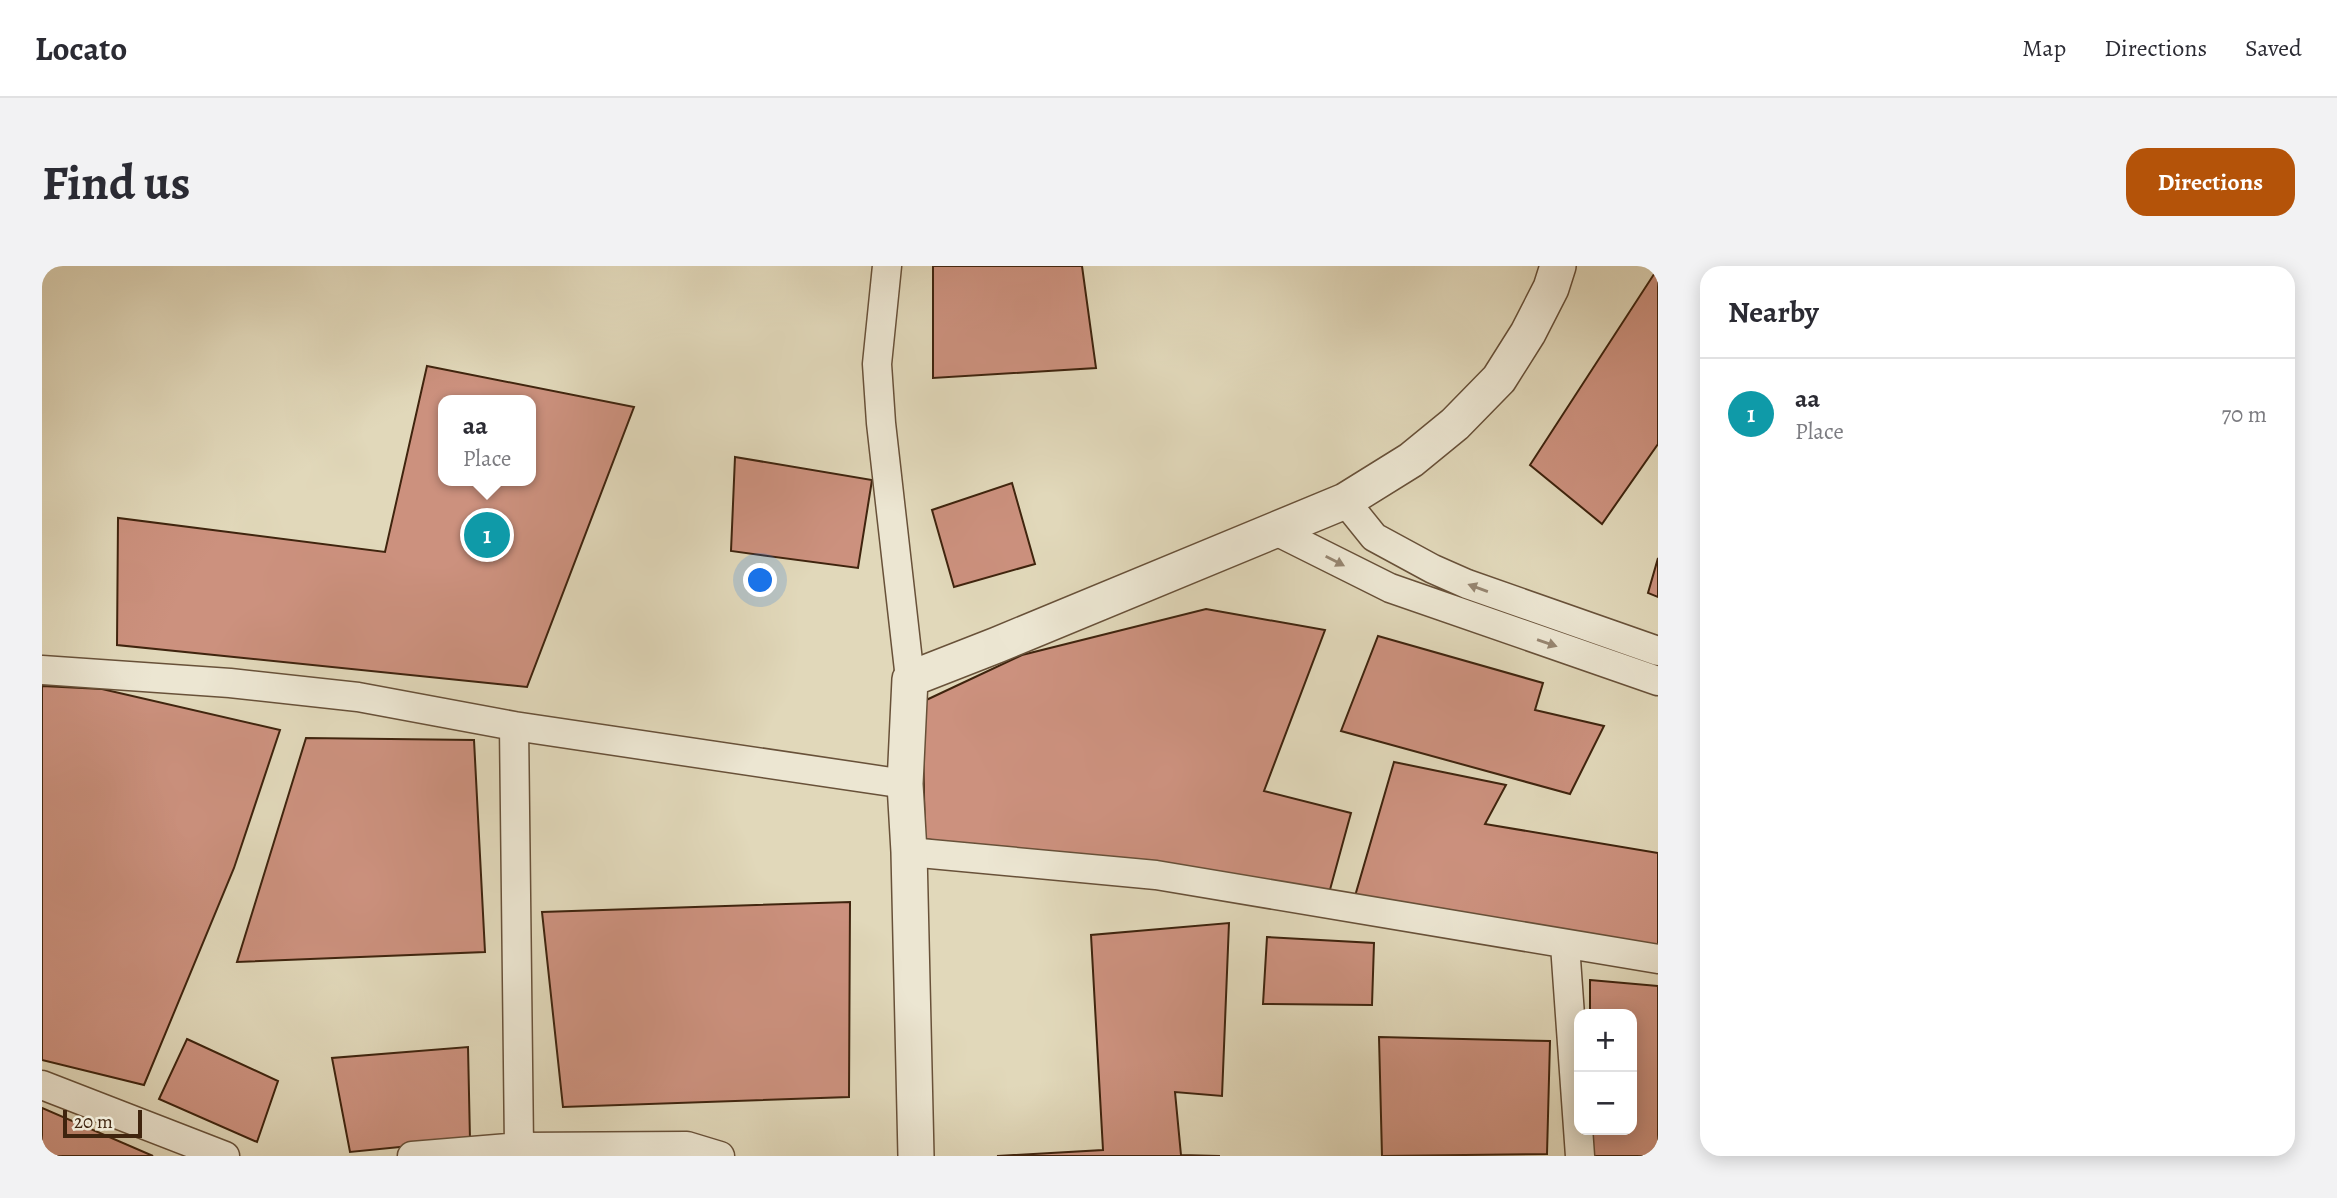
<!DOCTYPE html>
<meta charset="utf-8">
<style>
:root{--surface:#fff;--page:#f2f2f3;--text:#2b2b33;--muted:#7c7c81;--line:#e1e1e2;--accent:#b45309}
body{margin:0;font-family:Alegreya,serif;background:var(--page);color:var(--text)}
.controls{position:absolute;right:21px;bottom:21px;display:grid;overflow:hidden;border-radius:14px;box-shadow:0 4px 18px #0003}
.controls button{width:63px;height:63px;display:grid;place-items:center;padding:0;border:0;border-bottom:2px solid var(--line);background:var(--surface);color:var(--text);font:35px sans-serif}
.scale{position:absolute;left:21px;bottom:18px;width:79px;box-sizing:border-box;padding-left:7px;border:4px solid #3f240e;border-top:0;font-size:19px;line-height:24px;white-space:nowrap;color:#3f240e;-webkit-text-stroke:5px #ece6d2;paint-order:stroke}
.you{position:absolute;left:719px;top:315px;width:24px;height:24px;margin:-18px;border:5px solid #fff;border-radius:50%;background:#1a73e8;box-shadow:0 0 0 10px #1a73e833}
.badge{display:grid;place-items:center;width:46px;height:46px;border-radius:50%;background:var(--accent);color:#fff;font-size:23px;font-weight:700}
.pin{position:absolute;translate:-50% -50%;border:4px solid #fff;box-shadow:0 2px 7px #0006}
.popup{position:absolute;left:396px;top:129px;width:98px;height:91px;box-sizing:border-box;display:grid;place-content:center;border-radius:14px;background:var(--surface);filter:drop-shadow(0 2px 5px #0005);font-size:23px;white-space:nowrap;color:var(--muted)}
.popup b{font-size:26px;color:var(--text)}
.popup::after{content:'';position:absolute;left:50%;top:100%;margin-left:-14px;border:14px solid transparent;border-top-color:var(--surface)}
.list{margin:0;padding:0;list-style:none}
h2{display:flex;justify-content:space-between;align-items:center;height:91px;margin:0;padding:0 28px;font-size:30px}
h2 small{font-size:23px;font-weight:400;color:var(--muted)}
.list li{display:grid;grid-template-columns:46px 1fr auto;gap:21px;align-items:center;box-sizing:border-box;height:112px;padding:0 28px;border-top:2px solid var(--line)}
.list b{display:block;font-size:26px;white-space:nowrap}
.list p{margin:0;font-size:23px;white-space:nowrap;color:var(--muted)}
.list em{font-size:23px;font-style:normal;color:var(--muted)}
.map{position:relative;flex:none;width:1616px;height:890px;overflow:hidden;border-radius:21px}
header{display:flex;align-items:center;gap:42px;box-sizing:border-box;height:98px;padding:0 35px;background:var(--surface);border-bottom:2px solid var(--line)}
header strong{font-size:33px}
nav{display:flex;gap:38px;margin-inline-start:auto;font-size:24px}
.intro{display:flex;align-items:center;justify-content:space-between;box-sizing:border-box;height:168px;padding:0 42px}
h1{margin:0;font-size:49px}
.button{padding:18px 32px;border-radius:21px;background:var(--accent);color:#fff;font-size:24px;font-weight:700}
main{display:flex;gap:42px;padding:0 42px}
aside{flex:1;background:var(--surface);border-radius:21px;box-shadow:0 4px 18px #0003}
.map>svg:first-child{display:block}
</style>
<header>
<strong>Locato</strong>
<nav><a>Map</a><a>Directions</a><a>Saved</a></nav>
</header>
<div class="intro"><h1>Find us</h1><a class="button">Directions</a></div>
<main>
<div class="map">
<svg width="1616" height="890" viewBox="0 0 1616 890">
<rect width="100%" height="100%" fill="#e1d8ba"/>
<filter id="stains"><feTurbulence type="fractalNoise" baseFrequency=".00286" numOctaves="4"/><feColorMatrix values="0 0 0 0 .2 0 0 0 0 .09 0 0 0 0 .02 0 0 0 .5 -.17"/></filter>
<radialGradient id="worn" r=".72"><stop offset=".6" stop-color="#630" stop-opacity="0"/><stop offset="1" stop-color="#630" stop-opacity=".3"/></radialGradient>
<path fill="#cc917e" stroke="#3f240e" stroke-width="2" fill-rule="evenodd" d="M891 0H1040L1054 102 891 112Z
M1616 2V178L1560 258 1488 199Z
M385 100 592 141 485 421 75 379 76 252 343 286ZM401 134H489V215H401Z
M693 191 830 214 816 302 689 285Z
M970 217 993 298 912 321 890 244Z
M1616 292V331L1606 327Z
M1164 343 1283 364 1222 525 1309 547 1286 631 883 573 880 436 980 389Z
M1336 370 1501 417 1493 444 1562 460 1528 528 1299 465Z
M0 420 60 423 238 464 192 602 102 819 0 794Z
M264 472 432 474 443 686 195 696Z
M1352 496 1464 519 1443 558 1616 587V684L1311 637Z
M808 636 807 831 521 841 500 646Z
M1187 657 1180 830 1133 826 1139 889 1178 890H955L1061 884 1049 669Z
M1225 671 1332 677 1330 739 1221 738Z
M1548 714 1616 720V890H1549V864H1590V748H1548Z
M1337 771 1508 775 1505 888 1340 890Z
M145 773 236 815 215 876 117 833Z
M426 781 428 874 308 886 290 792Z
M0 842 111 890H0Z"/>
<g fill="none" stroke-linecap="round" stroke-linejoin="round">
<defs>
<path id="minor" d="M845 0 835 98 839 157 868 413
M1303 235 1332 271 1391 303 1425 318 1616 385
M1232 264 1348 322 1616 415
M0 404 188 417 316 431 472 460 863 518
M472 460 477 881
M867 586 1114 609 1616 693
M1523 679 1538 890
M0 819 183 890
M370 890 477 881 645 880 678 890"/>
<path id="tertiary" d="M874 890 867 586 863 518 868 413 955 379 1303 235 1369 194 1413 158 1457 113 1486 67 1509 22 1516 0"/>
</defs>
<use href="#minor" stroke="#685139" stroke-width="31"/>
<use href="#tertiary" stroke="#685139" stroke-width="38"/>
<use href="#minor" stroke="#ece6d2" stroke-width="28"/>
<use href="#tertiary" stroke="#ece6d2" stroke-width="35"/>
</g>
<defs><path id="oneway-solid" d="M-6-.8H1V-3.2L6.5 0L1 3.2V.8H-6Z" transform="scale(1.75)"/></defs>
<g fill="#968570">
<use href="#oneway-solid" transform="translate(1293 295) rotate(27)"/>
<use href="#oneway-solid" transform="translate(1436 322) rotate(-160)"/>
<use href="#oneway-solid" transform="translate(1505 377) rotate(19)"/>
</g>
<rect width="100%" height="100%" filter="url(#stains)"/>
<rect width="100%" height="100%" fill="url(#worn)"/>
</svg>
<div class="controls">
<button>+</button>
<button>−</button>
</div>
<div class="scale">20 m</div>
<div class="you"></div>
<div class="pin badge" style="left:445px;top:269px;background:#0f9aa8">1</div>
<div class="popup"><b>aa</b>Place</div>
</div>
<aside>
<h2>Nearby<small></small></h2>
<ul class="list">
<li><span class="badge" style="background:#0f9aa8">1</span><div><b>aa</b><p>Place</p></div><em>70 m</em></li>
</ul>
</aside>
</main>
